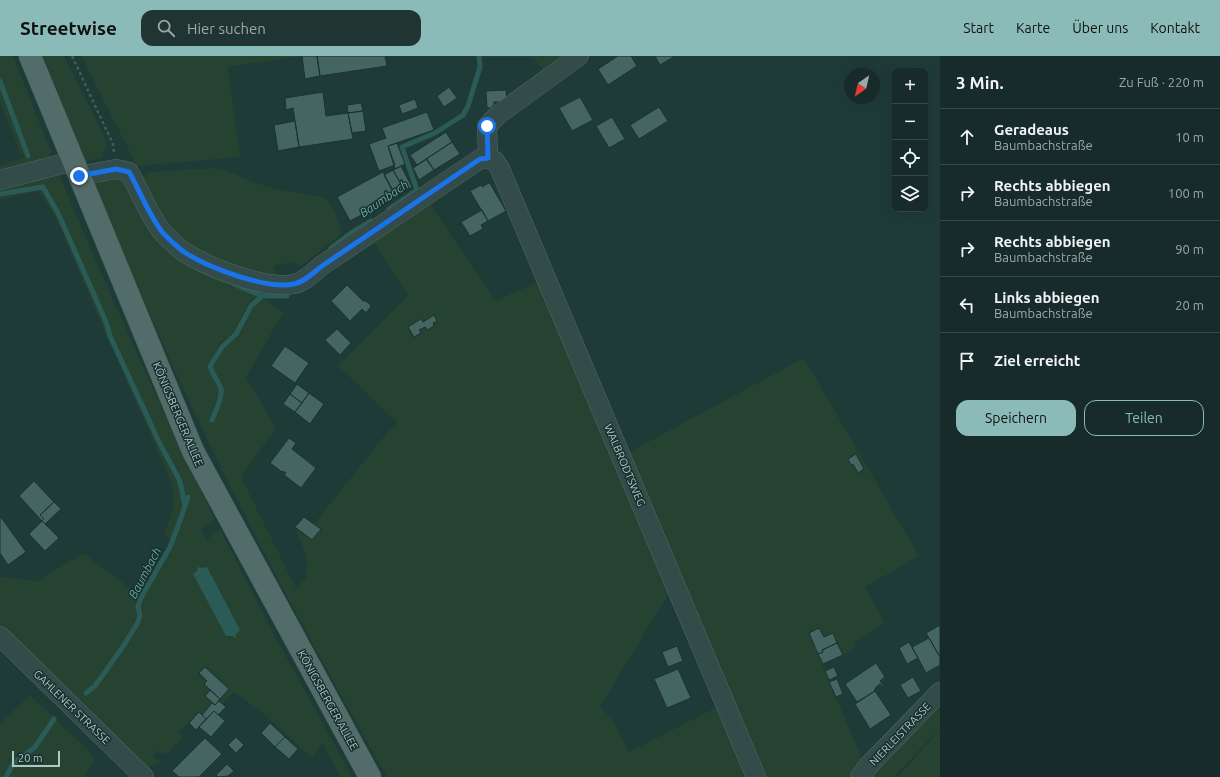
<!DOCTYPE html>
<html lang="de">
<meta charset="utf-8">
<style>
:root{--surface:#172c2a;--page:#203432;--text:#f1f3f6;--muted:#9ea7a8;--line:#364847;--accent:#8bbbb9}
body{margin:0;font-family:Ubuntu,sans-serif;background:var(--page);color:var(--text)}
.controls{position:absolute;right:12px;top:12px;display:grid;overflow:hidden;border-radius:8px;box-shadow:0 4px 16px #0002}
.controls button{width:36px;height:36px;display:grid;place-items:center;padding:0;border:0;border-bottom:1px solid var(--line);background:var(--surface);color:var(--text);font:20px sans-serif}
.compass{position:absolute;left:844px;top:12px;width:36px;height:36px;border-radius:50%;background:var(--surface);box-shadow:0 4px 16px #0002;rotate:214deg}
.scale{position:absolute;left:12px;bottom:10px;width:48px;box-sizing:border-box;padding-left:4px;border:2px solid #aec8c6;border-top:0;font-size:11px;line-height:14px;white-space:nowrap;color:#aec8c6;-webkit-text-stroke:3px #19302e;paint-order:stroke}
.stop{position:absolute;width:12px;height:12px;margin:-9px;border:3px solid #1a73e8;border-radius:50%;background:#fff}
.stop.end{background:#1a73e8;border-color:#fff;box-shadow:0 1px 4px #0008}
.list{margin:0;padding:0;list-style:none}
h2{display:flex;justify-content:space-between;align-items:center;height:52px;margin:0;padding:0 16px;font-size:17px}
h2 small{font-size:13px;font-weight:400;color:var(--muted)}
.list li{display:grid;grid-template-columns:26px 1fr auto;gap:12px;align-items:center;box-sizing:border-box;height:56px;padding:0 16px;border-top:1px solid var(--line)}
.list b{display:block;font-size:15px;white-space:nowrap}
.list p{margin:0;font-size:13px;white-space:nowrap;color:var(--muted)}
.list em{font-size:13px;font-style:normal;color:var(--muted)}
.actions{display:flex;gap:8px;padding:12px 16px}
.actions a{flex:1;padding:9px 0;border:1px solid var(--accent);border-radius:12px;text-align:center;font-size:14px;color:var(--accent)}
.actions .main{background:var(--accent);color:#111}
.icon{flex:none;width:22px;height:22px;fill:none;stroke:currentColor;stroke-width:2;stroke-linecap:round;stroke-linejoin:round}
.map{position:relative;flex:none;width:940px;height:721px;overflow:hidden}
header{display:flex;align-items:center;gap:24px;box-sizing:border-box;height:56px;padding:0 20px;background:var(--accent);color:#111}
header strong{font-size:19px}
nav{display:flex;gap:22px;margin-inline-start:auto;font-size:14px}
.search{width:280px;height:36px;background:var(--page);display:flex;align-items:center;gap:10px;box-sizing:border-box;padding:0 14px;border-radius:12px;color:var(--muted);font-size:15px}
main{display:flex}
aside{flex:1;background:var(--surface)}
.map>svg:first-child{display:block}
</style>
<header>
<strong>Streetwise</strong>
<div class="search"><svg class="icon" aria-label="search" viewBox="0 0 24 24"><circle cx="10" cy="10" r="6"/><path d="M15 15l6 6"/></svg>Hier suchen</div>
<nav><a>Start</a><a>Karte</a><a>Über uns</a><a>Kontakt</a></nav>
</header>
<main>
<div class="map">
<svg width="940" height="721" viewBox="0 0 940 721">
<rect width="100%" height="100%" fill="#1f3b38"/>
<path fill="#264230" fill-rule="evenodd" d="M0 0H13L51 96 48 103 0 119V110L26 101 21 99 0 45Z
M43 0H64L107 86 102 102 90 104 86 107Z
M81 0H302L228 11 240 101 137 110Z
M478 0H570L546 18 533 1H478Z
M218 112 228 115 252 126 284 135 324 141C335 149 338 166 342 178L301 210 291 206 274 210 277 223H263L192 193 170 173 143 121 148 116Z
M53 119 60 121C109 237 160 351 215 464L201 473 207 486 211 478 220 473 270 571 352 721H341L322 687 312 702 263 657 234 636 223 648 219 645 229 632 205 611 199 617 207 625 204 629 210 634 205 640 212 647 202 659 198 656 179 677 183 680 169 696 163 698 159 694 153 699 160 706 147 712 0 569V521L38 525 83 497 140 540 171 484 164 480 173 453 174 444 171 425 105 276 57 164 39 135 0 144V129Z
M115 122 124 125 156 184 183 207 258 239 248 248 234 277 220 287 208 309H212L224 292 238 279 252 250 263 242 283 257 246 321 276 372 241 421 296 532 306 522 307 504 304 494 295 471 313 484 320 473 314 468 386 378 397 366 338 310 408 239 371 182 426 142 495 245 543 224 672 532 600 651 613 664 629 696 721 649 751 721H387C331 622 276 522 225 420 179 327 138 231 97 136L96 129 100 125ZM434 260 437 265 433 267 434 270 427 274 425 271 419 274 421 277 414 281 408 271 423 266Z
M804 302 919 500 865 531 885 567 855 585 853 594 843 599 833 577 824 581 819 572 809 577 862 703 848 721H759L624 399Z
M30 639 95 701 85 721H0V667Z
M940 648V672L894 721H870Z
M940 673V721H898L938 675Z"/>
<path fill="#2b5b57" d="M199 511 201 512 207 511 240 574 235 579 236 581 234 582 233 580H226L193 518 198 514 197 512Z"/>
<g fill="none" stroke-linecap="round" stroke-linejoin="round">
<path stroke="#2b5b57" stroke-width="5" d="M0 25 28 100
M0 138 43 131 58 157 106 266 110 280 160 388 179 423 181 430 185 451
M389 153 417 134 402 91 435 77 463 59 468 50 480 11 479 0
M331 192 351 177 371 165
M234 228 262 240
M212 364C215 356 223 341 221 333 219 326 212 318 210 310L222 291 236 278 251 250 262 240H287
M86 637 95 630 124 589 138 566 140 560 138 550 142 540 170 491 181 462 188 441
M6 721 13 708 35 691 54 663"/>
</g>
<path fill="#456562" stroke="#1b3230" d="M302 0H317L320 20 305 23Z
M317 0H385L387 10 320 20Z
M618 0H631L637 10 608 29 598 13Z
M655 0H675L660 9Z
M449 31 457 42 444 51 437 40Z
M506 34 507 46H494V50H492V52H487L486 35Z
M323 36 326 60 348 57 353 83 299 91 293 52 286 54 285 42Z
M580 41 593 64 572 75 559 52Z
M415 43 418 52 402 58 399 49Z
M361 47 363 55 348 57 347 49Z
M659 51 668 65 639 83 630 69Z
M363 55 366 75 352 77 348 57Z
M427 56 434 74 388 90 395 109 379 115 369 88 386 82 382 72Z
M612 61 625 83 609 92 596 70Z
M295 65 299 91 278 95 274 69Z
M446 76 452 86 417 109 410 99Z
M452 86 460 98 434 114 426 103Z
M397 87 405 108 395 113 388 90Z
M427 103 434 114 419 124 413 112Z
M401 110 412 131 405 135 393 114Z
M393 114 405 135 395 140 384 119Z
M383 116 396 140 350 165 337 141Z
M488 124 506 155 488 165 470 135 481 129 482 131 489 127Z
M482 154 488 165 481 169 483 173 470 180 461 166Z
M347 229 363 245H366L371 250 367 256H365L362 253 350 265 331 245Z
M434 259 437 265 433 267 434 270 427 274 425 271 419 274 421 277 414 281 408 271 421 263 423 266Z
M337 273 351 287 340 299 325 284Z
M285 290 309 307 295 327 271 310Z
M297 328 309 337 302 347 290 338Z
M309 337 324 348 310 368 295 356Z
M290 338 302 347 295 356 283 348Z
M289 382 296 387 292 393 316 412 301 432 284 419 286 417 283 415 282 416 270 407Z
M856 398 864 413 858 417 853 408 851 409 848 403Z
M34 425 54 446 40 459 44 463 42 465 19 440Z
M54 446 61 453 45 468 42 465 44 463 40 459Z
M0 460 26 496 8 509 0 497Z
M304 461 321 473 312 484 295 471Z
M42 465 59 482 45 495 29 478Z
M940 569V601L926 577Z
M819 572 824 581 833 577 837 587 822 594 823 596 818 598 809 577Z
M929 582 940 601V609L926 617 912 591Z
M909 586 918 602 907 608 899 592Z
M837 587 843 599 823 608 818 598 823 596 822 594Z
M677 590 683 605 668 611 662 596Z
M876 607 885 621 880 625 884 631 883 632 880 628 876 631V632L874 634 875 635 857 646 845 628Z
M205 611 229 633 220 643 204 628 207 625 199 617Z
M834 611 838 620 829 624 825 615Z
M678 613 691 642 667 652 654 623Z
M913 621 921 635 908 642 900 629Z
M837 623 843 638 836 641 829 626Z
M210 634 220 643 215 649 205 640Z
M875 635 891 659 870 673 855 648Z
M219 645 226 651 218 659 214 655 206 663 202 659 212 647 215 649Z
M214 655 225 665 211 681 199 671Z
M199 656 206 663 196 674 189 667Z
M270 667 285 681 275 691 261 677Z
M236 681 244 689 236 697 228 689Z
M285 681 298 693 289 703 275 691Z
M205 682 222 698 199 721H179L172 715Z
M227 708 234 715 228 720 218 721 216 719Z"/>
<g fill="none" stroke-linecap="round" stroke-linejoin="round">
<defs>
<path id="minor" d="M488 102 495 105 500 113 756 721
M79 120 116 113 129 116C140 135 149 160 163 177 169 183 177 191 184 196 207 211 266 234 294 228 304 226 313 217 321 210L480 103 488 102 487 70 499 58 579 0
M0 124 73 105
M0 580 144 721
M860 721 869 709 940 636"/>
<path id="major" d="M30 0 193 395 370 721"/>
</defs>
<use href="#minor" stroke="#516967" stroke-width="20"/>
<use href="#major" stroke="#405856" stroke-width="23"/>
<path stroke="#435d4f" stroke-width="2.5" stroke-dasharray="3 3" stroke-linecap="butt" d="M72 0 113 88 114 96"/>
<use href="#minor" stroke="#334b49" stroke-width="19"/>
<use href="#major" stroke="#516c69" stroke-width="22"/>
</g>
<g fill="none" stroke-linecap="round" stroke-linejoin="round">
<path stroke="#1a73e8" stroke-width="5" d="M79 120 116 113 129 116C140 135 149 160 163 177 169 183 177 191 184 196 207 211 266 234 294 228 304 226 313 217 322 210L480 103 488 102 487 70"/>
</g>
<g text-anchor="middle" stroke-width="3" stroke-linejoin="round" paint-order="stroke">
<g font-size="11" fill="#aec8c6" stroke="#19302e">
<text transform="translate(178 358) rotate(67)" y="4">KÖNIGSBERGER ALLEE</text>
<text transform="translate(625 409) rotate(67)" y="4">WALBRODTSWEG</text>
<text transform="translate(328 644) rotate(61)" y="4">KÖNIGSBERGER ALLEE</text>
<text transform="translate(72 651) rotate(44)" y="4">GAHLENER STRASSE</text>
<text transform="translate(900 678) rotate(-46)" y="4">NIERLEISTRASSE</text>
</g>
<g font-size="12" font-style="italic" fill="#64aaa3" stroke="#19302e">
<text transform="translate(384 143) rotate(-34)" y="4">Baumbach</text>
<text transform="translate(145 517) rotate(-62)" y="4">Baumbach</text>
</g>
</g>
</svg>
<div class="controls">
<button>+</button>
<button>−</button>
<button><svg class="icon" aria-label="locate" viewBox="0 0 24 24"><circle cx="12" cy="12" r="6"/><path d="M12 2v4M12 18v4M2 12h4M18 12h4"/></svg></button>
<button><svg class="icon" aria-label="layers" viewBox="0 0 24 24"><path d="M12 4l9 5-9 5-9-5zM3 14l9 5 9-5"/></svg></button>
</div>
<svg class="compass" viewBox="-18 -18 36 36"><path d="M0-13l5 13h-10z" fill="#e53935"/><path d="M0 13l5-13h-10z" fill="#9ea7a8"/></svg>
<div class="scale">20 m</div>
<div class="stop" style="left:487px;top:70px"></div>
<div class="stop end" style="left:79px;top:120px"></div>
</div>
<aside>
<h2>3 Min.<small>Zu Fuß · 220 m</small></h2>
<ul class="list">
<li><svg class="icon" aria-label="ahead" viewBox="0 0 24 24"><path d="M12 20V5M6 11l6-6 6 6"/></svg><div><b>Geradeaus</b><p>Baumbachstraße</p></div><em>10 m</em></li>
<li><svg class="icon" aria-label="right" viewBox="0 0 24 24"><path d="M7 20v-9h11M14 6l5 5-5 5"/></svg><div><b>Rechts abbiegen</b><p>Baumbachstraße</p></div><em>100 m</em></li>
<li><svg class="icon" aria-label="right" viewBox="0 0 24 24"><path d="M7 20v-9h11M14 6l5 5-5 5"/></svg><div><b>Rechts abbiegen</b><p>Baumbachstraße</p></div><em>90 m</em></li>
<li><svg class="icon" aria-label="left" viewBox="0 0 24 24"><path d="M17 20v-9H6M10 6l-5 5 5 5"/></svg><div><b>Links abbiegen</b><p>Baumbachstraße</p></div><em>20 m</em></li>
<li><svg class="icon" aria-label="arrive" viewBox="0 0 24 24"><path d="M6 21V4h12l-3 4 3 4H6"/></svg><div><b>Ziel erreicht</b></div></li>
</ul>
<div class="actions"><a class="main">Speichern</a><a>Teilen</a></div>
</aside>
</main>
